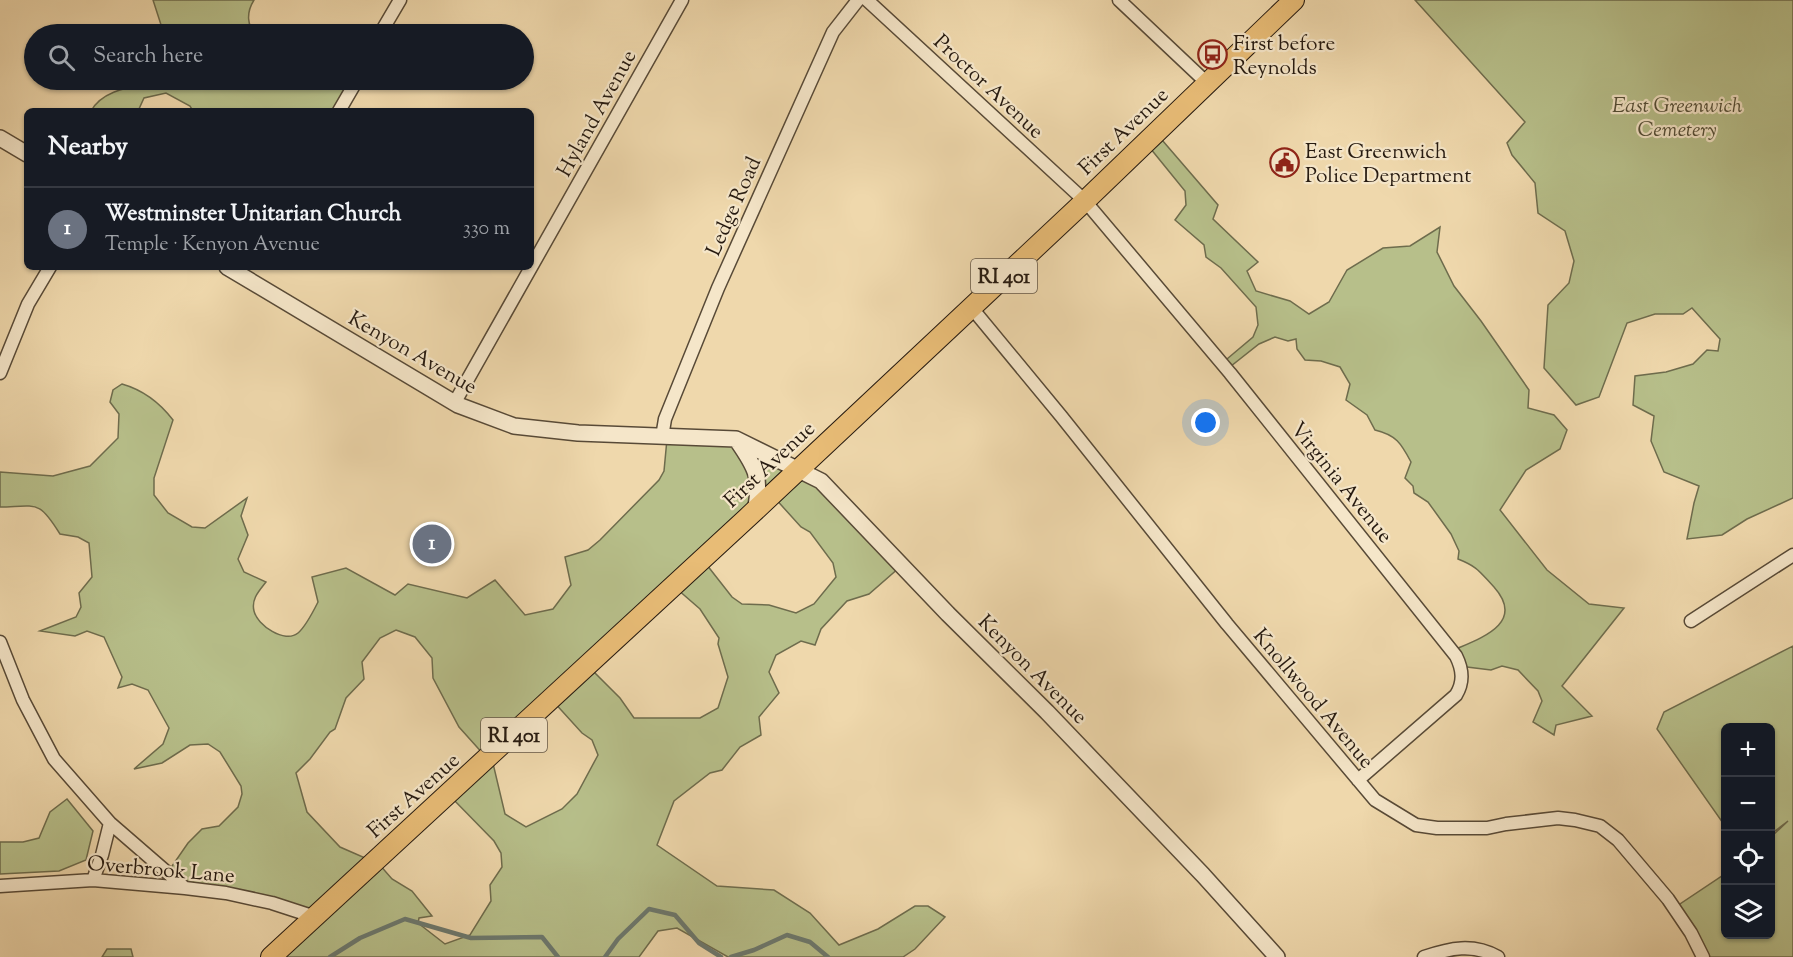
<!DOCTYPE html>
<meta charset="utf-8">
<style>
:root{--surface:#171b24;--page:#242831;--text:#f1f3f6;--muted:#9ea1a6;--line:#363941;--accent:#b45309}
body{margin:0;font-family:"Sorts Mill Goudy",serif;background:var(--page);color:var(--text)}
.controls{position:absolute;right:18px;bottom:18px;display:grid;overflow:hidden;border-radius:9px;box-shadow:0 2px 4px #0004}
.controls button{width:54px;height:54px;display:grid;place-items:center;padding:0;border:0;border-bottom:2px solid var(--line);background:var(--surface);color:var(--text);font:30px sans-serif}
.you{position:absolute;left:1206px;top:423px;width:21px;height:21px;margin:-15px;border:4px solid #fff;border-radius:50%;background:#1a73e8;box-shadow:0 0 0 9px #1a73e833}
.badge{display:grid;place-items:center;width:39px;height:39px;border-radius:50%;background:var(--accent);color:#fff;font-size:20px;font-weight:700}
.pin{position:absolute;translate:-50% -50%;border:3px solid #fff;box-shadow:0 2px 6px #0006}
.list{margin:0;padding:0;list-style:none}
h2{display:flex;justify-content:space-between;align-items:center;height:78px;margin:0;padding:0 24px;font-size:26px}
h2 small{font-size:20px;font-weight:400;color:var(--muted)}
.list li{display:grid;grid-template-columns:39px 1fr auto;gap:18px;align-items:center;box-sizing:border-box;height:84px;padding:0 24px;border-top:2px solid var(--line)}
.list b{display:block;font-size:22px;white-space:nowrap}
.list p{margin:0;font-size:20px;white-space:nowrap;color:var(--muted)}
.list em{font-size:20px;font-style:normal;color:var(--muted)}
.icon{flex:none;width:33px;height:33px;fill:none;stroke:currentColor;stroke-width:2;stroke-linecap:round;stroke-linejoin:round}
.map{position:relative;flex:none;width:1793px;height:957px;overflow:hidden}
.search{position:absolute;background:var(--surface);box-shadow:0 2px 4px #0004;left:24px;top:24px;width:510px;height:66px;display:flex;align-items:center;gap:15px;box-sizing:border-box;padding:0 21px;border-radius:33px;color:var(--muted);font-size:22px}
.panel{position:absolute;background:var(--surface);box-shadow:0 2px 4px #0004;left:24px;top:108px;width:510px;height:162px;border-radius:9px}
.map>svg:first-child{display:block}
</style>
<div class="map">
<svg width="1793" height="957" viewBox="0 0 1793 957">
<rect width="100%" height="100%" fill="#efd8ac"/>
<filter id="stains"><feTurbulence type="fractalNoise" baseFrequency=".00333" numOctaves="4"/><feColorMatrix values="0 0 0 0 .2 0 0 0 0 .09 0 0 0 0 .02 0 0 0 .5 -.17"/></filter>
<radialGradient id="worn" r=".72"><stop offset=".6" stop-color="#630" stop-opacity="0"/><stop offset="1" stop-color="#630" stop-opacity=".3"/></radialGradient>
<path fill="#b7bf8a" stroke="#6e6c4d" stroke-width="1.5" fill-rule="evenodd" d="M153 0H254C247 11 245 28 259 34H164Z
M1415 0H1793V498L1747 519 1722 535 1687 539 1694 503 1699 486 1664 472 1651 441 1654 416 1633 405 1635 376 1666 372 1693 364 1707 350 1718 351 1720 339 1692 308 1683 314H1655L1627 323 1599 397 1576 405 1544 368 1548 305 1569 283 1574 261 1565 231 1538 213 1535 183 1512 155 1507 143 1525 122Z
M157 80H348L352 82 340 111H193L190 106 166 93 144 98 138 111H91C103 89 133 87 155 82Z
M1156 133 1218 205 1213 219 1258 262 1247 271 1256 291 1290 301 1309 314 1329 302 1347 270 1383 248 1410 246 1440 227 1437 252 1454 286 1481 321 1529 390 1528 408 1554 415 1567 430 1560 449 1526 470 1500 510 1547 570 1589 604 1624 608 1562 686 1592 716 1556 725 1554 735 1533 722 1542 701 1538 691 1518 670 1502 666 1491 670 1459 666 1456 649C1484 637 1525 622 1494 587 1479 571 1478 567 1458 559L1459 551 1451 534 1428 502 1414 493 1413 486 1405 478 1411 462C1401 443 1396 435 1375 430L1367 415 1346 400 1350 384 1340 367 1321 361 1305 360 1297 349 1296 339 1288 341 1275 337 1259 344 1226 370 1221 364 1253 337 1258 325 1256 307 1221 268 1206 257 1204 245 1175 220 1186 205 1185 191 1146 143Z
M122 384C143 390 160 403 173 420L154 478V495L168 513 192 527 205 528 247 498 241 516 248 535 238 559 244 572 266 582C259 591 251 599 254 611 257 625 285 644 298 633 304 628 314 610 318 602L312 577 346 568 395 595 408 584 467 598 495 580 525 615 553 609 571 585 565 557 588 550 600 540 659 480 664 471 667 439 740 446 802 472 900 567 869 594 847 601 821 629 815 645 801 641 776 655 769 672 779 693 759 717 761 735 740 747 722 770 710 773 674 801 657 845 717 886 774 890 810 913 839 945 878 929 915 906H928L945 917 915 949 903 957H728L677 928 658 931 639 957H278L312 925 287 906 169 888 170 869 188 843 202 829 219 826 238 807 242 794 241 786 220 752 208 744 190 745 162 763 134 769 163 744 169 728 148 690 132 684 118 688 122 677 104 637 87 631 75 636 40 631 76 617 81 607 79 593 92 577 89 543 78 537 60 534C39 500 38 506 0 507V472L53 476 90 466 118 438 119 414 110 402 113 390ZM773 496 801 527 810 532 833 563 836 577 814 604 796 613 769 605 742 604 732 597 703 560ZM677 589 700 609 719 638 718 644 728 677 718 708 700 718H634L620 698 588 666ZM396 630 415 637 432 658 433 678 459 727 485 756 451 797 494 841 501 853 502 867 490 885 491 901 470 935 445 944 418 923 419 918 432 916 412 891 392 879 379 864 340 847 307 812 296 773 310 759 330 732 335 729 346 698 364 679 362 662 380 638ZM552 700 582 733 592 740 598 755 577 794 562 809 526 827 505 814 491 755Z
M1793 646V957H1701L1674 908 1725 874 1726 934H1770L1771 837 1788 821 1771 834 1770 728H1726L1725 826 1657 729 1664 712Z
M67 799 93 831 86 860 59 871 0 874V842H23L39 838 50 812Z
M107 949H131L133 957H102Z"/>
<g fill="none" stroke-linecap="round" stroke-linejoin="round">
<path stroke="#6c796f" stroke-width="4.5" d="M330 957 360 938 405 919 471 938 542 937 558 957
M605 957 618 939 649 909 675 915 699 943 721 957
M731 957 754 950 787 935 810 942 828 957"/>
<defs>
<path id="minor" d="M867 0 1085 201 1230 373 1456 656C1463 670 1464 682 1456 695L1358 780
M1119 0 1207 83
M380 34 400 0
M339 111 357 80
M971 307 1061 416 1227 624 1375 800 1416 825 1437 828H1487L1506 824 1558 818 1575 820 1600 826 1618 840 1668 899 1691 933 1703 957
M0 373 28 304 50 267
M455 402 682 0
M662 437 665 419 718 288 833 32 858 0
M1691 621 1793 555
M0 642 23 700 54 759 110 823 185 888
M93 880 102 855 110 823
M0 886 93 880 185 888 226 893 272 903 315 917
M1424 957C1450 948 1473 943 1498 957"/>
<path id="tertiary" d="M0 138 27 154
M227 267 458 405 514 426 578 433 736 439 821 481 948 614 1047 712 1203 875 1277 957
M738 442C756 468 762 479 755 511"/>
<path id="primary" d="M271 957 747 518 1085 201 1294 0"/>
</defs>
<use href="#minor" stroke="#584a37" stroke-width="15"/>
<use href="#tertiary" stroke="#584a37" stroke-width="18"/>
<use href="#primary" stroke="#261a10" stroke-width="22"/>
<use href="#minor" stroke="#f5e6c9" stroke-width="12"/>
<use href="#tertiary" stroke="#f5e6c9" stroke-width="15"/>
<use href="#primary" stroke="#e8bc76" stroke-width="20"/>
</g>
<defs>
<symbol id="bus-ring" viewBox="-11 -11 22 22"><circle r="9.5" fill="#f5e6c9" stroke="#8f2418" stroke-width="1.5"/><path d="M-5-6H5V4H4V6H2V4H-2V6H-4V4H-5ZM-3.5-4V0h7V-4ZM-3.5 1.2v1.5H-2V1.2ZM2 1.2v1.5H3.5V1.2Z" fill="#8f2418"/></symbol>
<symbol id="civic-ring" viewBox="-11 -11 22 22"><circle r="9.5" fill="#f5e6c9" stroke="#8f2418" stroke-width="1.5"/><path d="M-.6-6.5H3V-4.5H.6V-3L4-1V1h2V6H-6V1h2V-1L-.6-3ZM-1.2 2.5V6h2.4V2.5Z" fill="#8f2418"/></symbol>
</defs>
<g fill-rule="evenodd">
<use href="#bus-ring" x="1196" y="38" width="33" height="33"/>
<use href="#civic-ring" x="1268" y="146" width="33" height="33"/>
</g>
<g text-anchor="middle" stroke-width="4.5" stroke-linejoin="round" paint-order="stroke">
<g fill="#f5e6c9" stroke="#645748" stroke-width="1.5">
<rect x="971" y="259" width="66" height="34" rx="4.5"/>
<rect x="481" y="718" width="66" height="34" rx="4.5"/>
</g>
<g font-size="20" font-weight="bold" fill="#261a10">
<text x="1004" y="283">RI 401</text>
<text x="514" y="742">RI 401</text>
</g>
<g font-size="21" fill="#261a10" stroke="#f5e6c9" text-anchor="start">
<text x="1233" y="50">First before<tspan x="1233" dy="24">Reynolds</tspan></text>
<text x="1305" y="158">East Greenwich<tspan x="1305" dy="24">Police Department</tspan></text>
</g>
<g font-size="21" fill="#261a10" stroke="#f5e6c9">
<text transform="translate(989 86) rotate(43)" y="7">Proctor Avenue</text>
<text transform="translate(596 113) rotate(-61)" y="7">Hyland Avenue</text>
<text transform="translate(1123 131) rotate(-44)" y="7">First Avenue</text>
<text transform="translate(733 206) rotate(-66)" y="7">Ledge Road</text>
<text transform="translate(413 352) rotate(30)" y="7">Kenyon Avenue</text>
<text transform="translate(769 464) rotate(-43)" y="7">First Avenue</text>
<text transform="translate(1342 482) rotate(51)" y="7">Virginia Avenue</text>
<text transform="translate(1033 669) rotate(45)" y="7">Kenyon Avenue</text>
<text transform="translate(1314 698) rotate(50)" y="7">Knollwood Avenue</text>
<text transform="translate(413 795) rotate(-42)" y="7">First Avenue</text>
<text transform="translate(161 869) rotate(5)" y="7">Overbrook Lane</text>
</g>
<g font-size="21" font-style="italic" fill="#524c35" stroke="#f5e6c9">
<text x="1677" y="112">East Greenwich<tspan x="1677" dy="24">Cemetery</tspan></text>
</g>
</g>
<rect width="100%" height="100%" filter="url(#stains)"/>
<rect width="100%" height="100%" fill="url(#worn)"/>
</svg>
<div class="controls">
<button>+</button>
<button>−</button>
<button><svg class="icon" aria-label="locate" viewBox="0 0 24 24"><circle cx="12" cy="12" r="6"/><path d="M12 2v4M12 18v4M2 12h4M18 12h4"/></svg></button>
<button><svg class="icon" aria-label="layers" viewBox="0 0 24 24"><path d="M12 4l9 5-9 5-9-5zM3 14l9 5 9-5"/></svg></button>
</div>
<div class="you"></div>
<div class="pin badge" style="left:432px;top:544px;background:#6b7280">1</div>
<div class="search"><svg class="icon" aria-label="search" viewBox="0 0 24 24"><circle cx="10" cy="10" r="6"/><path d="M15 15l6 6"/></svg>Search here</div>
<section class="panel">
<h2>Nearby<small></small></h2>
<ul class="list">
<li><span class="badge" style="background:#6b7280">1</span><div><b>Westminster Unitarian Church</b><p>Temple · Kenyon Avenue</p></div><em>330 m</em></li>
</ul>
</section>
</div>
